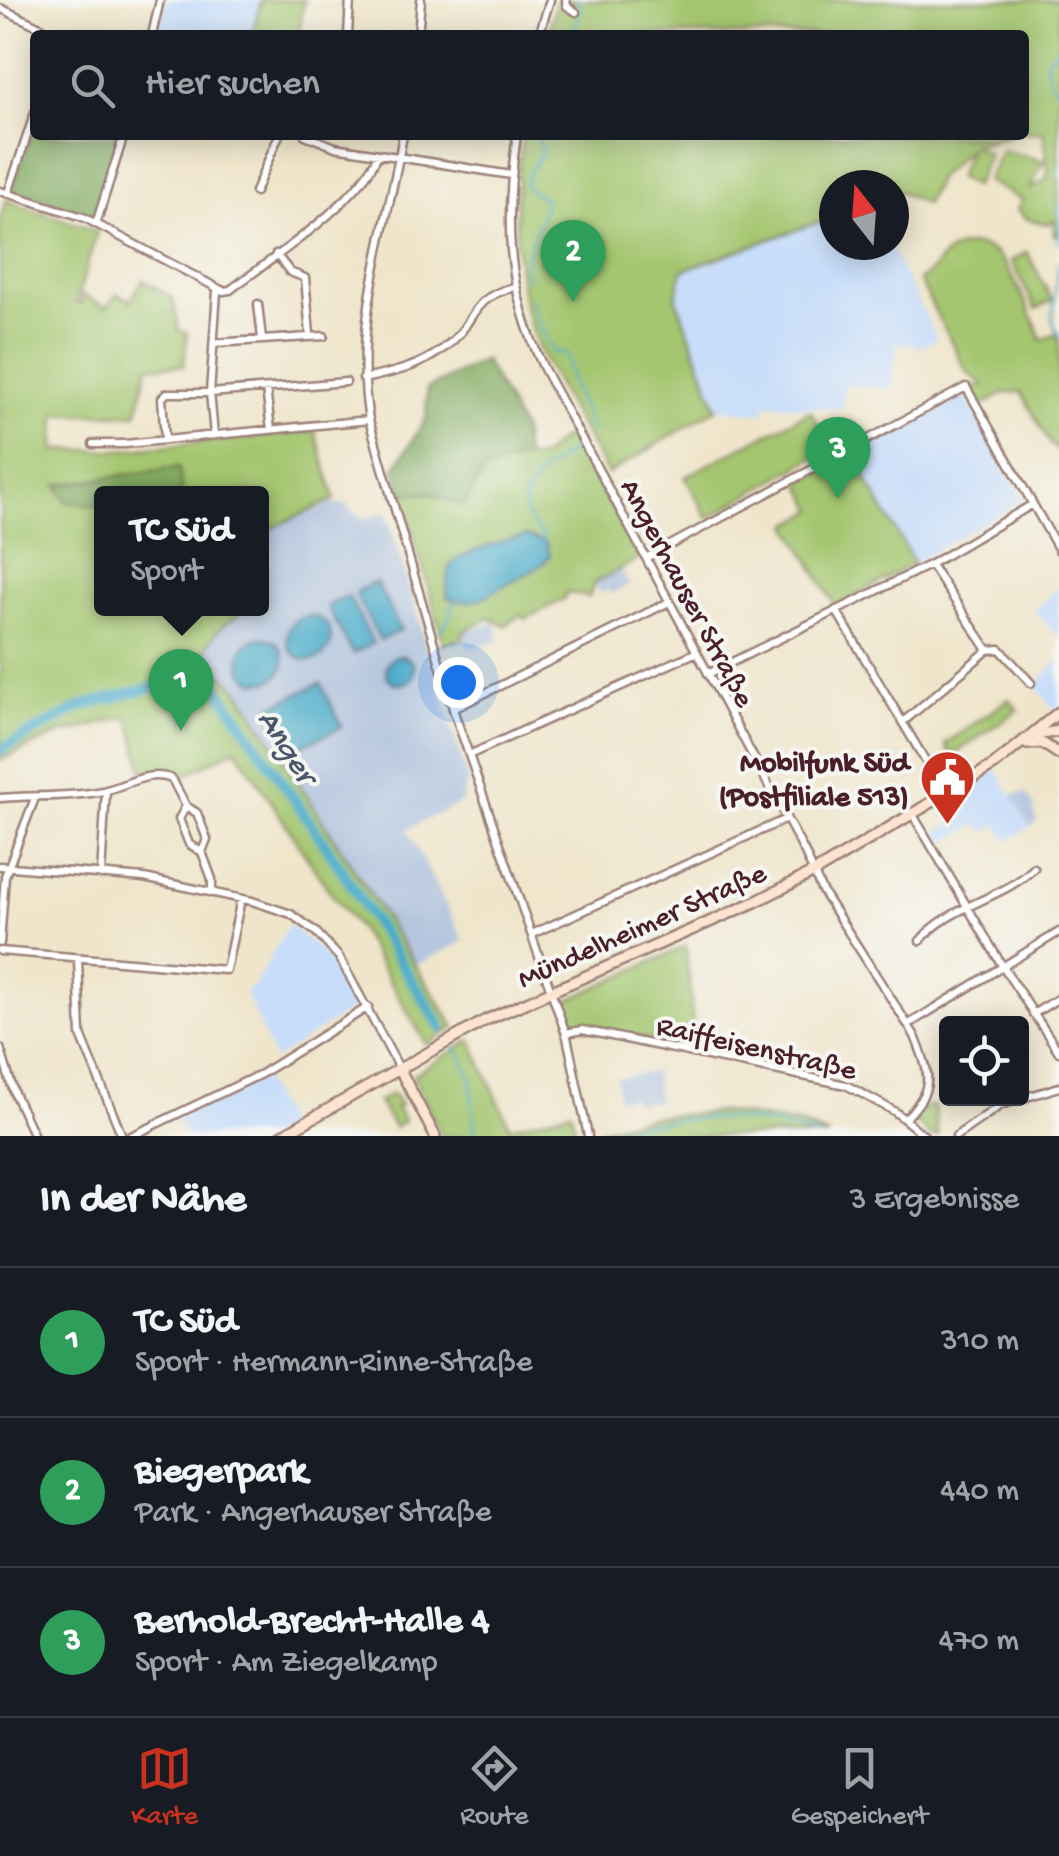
<!DOCTYPE html>
<html lang="de">
<meta charset="utf-8">
<style>
:root{--surface:#171b24;--page:#20242c;--text:#f1f3f6;--muted:#9ea1a6;--line:#363941;--accent:#c8321e}
body{margin:0;font-family:"Gochi Hand",sans-serif;background:var(--page);color:var(--text)}
.controls{position:absolute;right:30px;bottom:30px;display:grid;overflow:hidden;border-radius:10px;box-shadow:0 5px 25px #0003}
.controls button{width:90px;height:90px;display:grid;place-items:center;padding:0;border:0;border-bottom:2px solid var(--line);background:var(--surface);color:var(--text);font:50px sans-serif}
.compass{position:absolute;left:819px;top:170px;width:90px;height:90px;border-radius:50%;background:var(--surface);box-shadow:0 5px 25px #0003;rotate:343deg}
.you{position:absolute;left:458px;top:682px;width:35px;height:35px;margin:-25px;border:8px solid #fff;border-radius:50%;background:#1a73e8;box-shadow:0 0 0 15px #1a73e833}
.badge{display:grid;place-items:center;width:65px;height:65px;border-radius:50%;background:var(--accent);color:#fff;font-size:32px;font-weight:700}
.pin{position:absolute;translate:-50% -82px;filter:drop-shadow(0 2px 5px #0008)}
.pin::after{content:'';position:absolute;top:52px;width:35px;height:30px;background:inherit;clip-path:polygon(0 0,100% 0,50% 100%)}
.popup{position:absolute;left:94px;top:486px;width:175px;height:130px;box-sizing:border-box;display:grid;place-content:center;border-radius:10px;background:var(--surface);filter:drop-shadow(0 2px 8px #0005);font-size:32px;white-space:nowrap;color:var(--muted)}
.popup b{font-size:38px;color:var(--text)}
.popup::after{content:'';position:absolute;left:50%;top:100%;margin-left:-20px;border:20px solid transparent;border-top-color:var(--surface)}
.list{margin:0;padding:0;list-style:none}
h2{display:flex;justify-content:space-between;align-items:center;height:130px;margin:0;padding:0 40px;font-size:42px}
h2 small{font-size:32px;font-weight:400;color:var(--muted)}
.list li{display:grid;grid-template-columns:65px 1fr auto;gap:30px;align-items:center;box-sizing:border-box;height:150px;padding:0 40px;border-top:2px solid var(--line)}
.list b{display:block;font-size:38px;white-space:nowrap}
.list p{margin:0;font-size:32px;white-space:nowrap;color:var(--muted)}
.list em{font-size:32px;font-style:normal;color:var(--muted)}
.icon{flex:none;width:55px;height:55px;fill:none;stroke:currentColor;stroke-width:2;stroke-linecap:round;stroke-linejoin:round}
.map{position:relative;flex:none;width:1059px;height:1136px;overflow:hidden}
.search{position:absolute;background:var(--surface);box-shadow:0 5px 25px #0003;left:30px;right:30px;top:30px;height:110px;display:flex;align-items:center;gap:25px;box-sizing:border-box;padding:0 35px;border-radius:10px;color:var(--muted);font-size:38px}
.sheet{height:580px;background:var(--surface)}
nav{display:flex;justify-content:space-around;align-items:center;box-sizing:border-box;height:140px;border-top:2px solid var(--line);background:var(--surface);font-size:28px;color:var(--muted)}
nav a{display:grid;justify-items:center;gap:5px}
nav .on{color:var(--accent)}
.map>svg:first-child{display:block}
</style>
<div class="map">
<svg width="1059" height="1136" viewBox="0 0 1059 1136">
<rect width="100%" height="100%" fill="#f6f6f2"/>
<filter id="ink" filterUnits="userSpaceOnUse"><feTurbulence type="fractalNoise" baseFrequency=".01" numOctaves="2"/><feDisplacementMap in="SourceGraphic" scale="20" xChannelSelector="R" yChannelSelector="G"/><feConvolveMatrix kernelMatrix="1 2 1 2 8 2 1 2 1" color-interpolation-filters="sRGB"/></filter>
<filter id="wash" filterUnits="userSpaceOnUse"><feTurbulence type="fractalNoise" baseFrequency=".0048" numOctaves="4" result="noise"/><feDisplacementMap in="SourceGraphic" scale="40" xChannelSelector="R" yChannelSelector="G"/><feGaussianBlur stdDeviation="2.25" result="paint"/><feColorMatrix in="noise" values="0 0 0 0 0 0 0 0 0 0 0 0 0 0 0 0 0 1.4 0 .05"/><feComposite in="paint" operator="in"/></filter>
<g filter="url(#wash)">
<rect width="100%" height="100%" fill="#efe5ca"/>
<path fill="#c7ddf9" d="M166 0H261L252 35H157Z
M816 223 834 225V245H889L937 339 921 347 897 342 891 388 845 384 842 409 766 404 764 414 717 408 676 299 683 270Z
M963 392 1024 500 914 563 852 454Z
M1059 587V637L1034 610Z
M1059 660V705L1055 710 1035 686Z
M997 769 1030 827 1007 841 997 825 984 833 978 824 941 845 935 833 965 816 953 796Z
M289 924 327 957 353 1001V1008L274 1060 245 991 253 988Z
M261 1076 288 1126 269 1136H185L177 1118Z"/>
<path fill="#b5c6de" d="M332 503 345 504 362 519 386 512 468 781 461 803 407 829 464 941 416 965 239 690 200 664 212 633 220 624 239 615V609L261 608V575L270 557 261 533Z
M620 569 629 585 612 594 608 589 600 594 594 583Z
M495 623 500 640 468 650 463 632Z
M1025 792 1033 803 1037 822 1030 827 1012 795Z
M654 1072 658 1101 635 1103 633 1097 618 1099 616 1078Z"/>
<path fill="#a4c670" stroke="#77724e" stroke-width="2.5" d="M261 0H304L299 35H252Z
M557 0H1059V234L1054 235V220L1047 224 1027 219 1017 210 1022 200 986 181 1002 150 1044 161 1030 188 1046 180 1048 168 1043 132H1024V35H547Z
M523 135H1013L973 145 989 154 974 186 957 178 970 148 939 176 925 204 898 191 894 200V185H834V225L816 223 683 270 676 298 717 408 608 474C581 427 536 358 525 306 513 250 514 191 523 135Z
M6 200 97 231 76 303H81L82 295 106 307 117 294 131 300 143 280 173 298 179 331 187 333 184 366H148L137 414H56L55 450H119L315 431 335 499 261 533V493H101V608L239 609V615C215 627 210 640 200 664L222 674 239 690 455 1027 427 1045 360 930 328 889 236 748 179 779 160 769 144 773 131 723 126 717 57 735 0 760V218Z
M968 245C978 246 989 247 997 255 1010 267 1036 322 1041 340L1057 334 1059 339V451L1050 444 1021 392 1005 393 981 406 971 387 984 385 967 372 919 280C942 269 934 252 968 245Z
M1027 252 1052 300 1036 309 1011 261Z
M484 360 522 430 525 458H540L570 432 639 559 594 583 589 597 566 592 564 599 526 619 520 615 506 625 488 618 463 632V638L444 644 395 468 426 419 427 389Z
M811 411 830 448 708 518 685 477Z
M852 454 914 563 836 607 789 525 815 510 800 483Z
M1009 699 1018 710 952 756 945 744Z
M686 946 695 1047 583 1027 572 1020 566 1001Z
M471 1040 510 1127 571 1111 577 1136H441L413 1075Z
M392 1093 400 1105 396 1108 404 1121 395 1128 378 1102Z
M934 1106 938 1136H930L913 1119 924 1107Z
M723 1112 799 1124 829 1136H604L602 1129 650 1117Z"/>
<path fill="#83ab62" stroke="#666546" stroke-width="2.5" d="M35 121V135H120L95 214 89 215 12 190Z
M484 360 522 430 525 458 484 471 464 506 429 493 402 494 395 468 426 419 427 389Z
M179 467 182 493H101V506L67 502 57 485Z"/>
<path fill="#4bacca" stroke="#4a667a" stroke-width="2.5" d="M527 536 546 543 550 556C538 571 524 574 508 583 484 597 477 608 447 597 448 588 445 572 451 565 461 552 511 539 527 536Z
M376 582 401 630 380 640 356 595 357 591Z
M348 596 373 643 353 654 328 608 329 605Z
M287 638a22 22 0 1 1 44 0a22 22 0 1 1-44 0Z
M240 660a22 22 0 1 1 44 0a22 22 0 1 1-44 0Z
M386 670a14 14 0 1 1 28 0a14 14 0 1 1-28 0Z
M321 683 342 727 291 751 270 707Z"/>
<g fill="none" stroke-linecap="round" stroke-linejoin="round">
<path stroke="#4bacca" stroke-width="2.5" d="M573 35 581 9 578 0
M1059 47 1046 60 1050 80 1059 91
M1059 166V175
M1059 206V243
M1059 261 1052 320 1059 335
M527 279C520 247 542 231 545 198L530 191 525 184 530 170 542 154 538 135
M531 298 535 316 553 352 567 354 571 383 593 432
M542 542 543 538 526 514 524 499 540 473 575 449
M439 630 444 627 456 599
M456 1047 471 1077 475 1136
M606 1131C685 1115 740 1111 817 1136"/>
<path stroke="#4bacca" stroke-width="11" d="M0 750 82 706 184 679 203 681 218 688 327 847 442 1028"/>
</g>
</g>
<g filter="url(#ink)">
<g fill="none" stroke-linecap="round" stroke-linejoin="round">
<defs>
<path id="street" d="M566 0 567 6 576 12
M0 8 57 35
M152 35 160 0
M348 35 350 0
M418 35 421 0
M539 35 550 0
M305 135 335 147 511 175
M403 135C387 231 352 322 369 420L453 709 567 1037 588 1136
M517 135C504 222 506 288 544 369L804 851 822 891 915 1036C930 1074 936 1088 905 1119
M0 191 83 217 223 291 230 290C271 259 361 201 378 154
M255 192 279 135
M8 193 35 112
M96 224 124 135
M276 254 290 272 305 278 310 334
M258 304 262 339
M214 343 324 336
M363 379C392 373 420 367 444 348 479 322 465 300 514 287
M266 389 271 430
M214 435 210 393 217 291
M165 439 162 398 167 393H210L346 382
M93 444H125L369 420
M646 558 966 387 1059 550
M836 610 945 794
M988 650 1000 649 1031 683
M708 674 931 564 1033 504
M453 709 669 602
M903 722 988 650 931 565
M469 755 697 652
M0 798C35 795 69 798 103 791 126 786 149 769 172 779L186 806 179 819 189 844 202 852 212 879V893
M186 806 197 813 207 839 202 852
M913 815 1003 967 1059 1052
M0 866 144 878 252 901 291 914 316 932 339 957 399 1068
M101 875 106 790
M532 934 786 819
M920 941C949 905 1004 899 1034 868
M0 943 5 876 35 798
M0 951 226 970 241 899
M78 959 81 1035 122 1136
M1033 1014 1059 998
M909 1024 1059 932
M566 1033 582 1030 602 1034 846 1085 894 1111 925 1136
M0 1048 14 1093 34 1136
M154 1125 261 1074 368 1007
M131 1136 151 1127
M956 1136 1001 1105 1059 1087"/>
<path id="secondary" d="M1036 735 1059 731
M1027 744 1042 743 1059 754
M399 1068 435 1136
M281 1136 486 1020 755 902 820 869 994 765 1059 712"/>
</defs>
<use href="#street" stroke="#9c827a" stroke-width="11"/>
<use href="#secondary" stroke="#9c827a" stroke-width="14"/>
<use href="#street" stroke="#fff" stroke-width="6"/>
<use href="#secondary" stroke="#fde4d1" stroke-width="9"/>
</g>
</g>
<defs>
<symbol id="civic-pin" viewBox="-11 -11 22 30"><path d="M0 17L-7.5 6A9.5 9.5 0 1 1 7.5 6Z" fill="#c8321e" stroke="#f6f6f2"/><path d="M-.6-6.5H3V-4.5H.6V-3L4-1V1h2V6H-6V1h2V-1L-.6-3ZM-1.2 2.5V6h2.4V2.5Z" fill="#fff"/></symbol>
</defs>
<g fill-rule="evenodd">
<use href="#civic-pin" x="916" y="746" width="63" height="86"/>
</g>
<g text-anchor="middle" stroke-width="8" stroke-linejoin="round" paint-order="stroke">
<g font-size="30" fill="#4a1f2b" stroke="#f6f6f2">
<text transform="translate(689 592) rotate(62)" y="10">Angerhauser Straße</text>
<text transform="translate(641 924) rotate(-24)" y="10">Mündelheimer Straße</text>
<text transform="translate(757 1046) rotate(13)" y="10">Raiffeisenstraße</text>
</g>
<g font-size="30" font-weight="bold" fill="#4a1f2b" stroke="#f6f6f2" text-anchor="end">
<text x="909" y="771">Mobilfunk Süd<tspan x="909" dy="34">(Postfiliale 513)</tspan></text>
</g>
<g font-size="32" font-style="italic" fill="#4a576b" stroke="#f6f6f2">
<text transform="translate(289 745) rotate(57)" y="11">Anger</text>
</g>
</g>
</svg>
<div class="controls">
<button><svg class="icon" aria-label="locate" viewBox="0 0 24 24"><circle cx="12" cy="12" r="6"/><path d="M12 2v4M12 18v4M2 12h4M18 12h4"/></svg></button>
</div>
<svg class="compass" viewBox="-18 -18 36 36"><path d="M0-13l5 13h-10z" fill="#e53935"/><path d="M0 13l5-13h-10z" fill="#9ea1a6"/></svg>
<div class="you"></div>
<div class="pin badge" style="left:181px;top:731px;background:#2e9e5b">1</div>
<div class="popup"><b>TC Süd</b>Sport</div>
<div class="pin badge" style="left:573px;top:302px;background:#2e9e5b">2</div>
<div class="pin badge" style="left:838px;top:499px;background:#2e9e5b">3</div>
<div class="search"><svg class="icon" aria-label="search" viewBox="0 0 24 24"><circle cx="10" cy="10" r="6"/><path d="M15 15l6 6"/></svg>Hier suchen</div>
</div>
<section class="sheet">
<h2>In der Nähe<small>3 Ergebnisse</small></h2>
<ul class="list">
<li><span class="badge" style="background:#2e9e5b">1</span><div><b>TC Süd</b><p>Sport · Hermann-Rinne-Straße</p></div><em>310 m</em></li>
<li><span class="badge" style="background:#2e9e5b">2</span><div><b>Biegerpark</b><p>Park · Angerhauser Straße</p></div><em>440 m</em></li>
<li><span class="badge" style="background:#2e9e5b">3</span><div><b>Berhold-Brecht-Halle 4</b><p>Sport · Am Ziegelkamp</p></div><em>470 m</em></li>
</ul>
</section>
<nav>
<a class="on"><svg class="icon" aria-label="map" viewBox="0 0 24 24"><path d="M3 6l6-2 6 2 6-2v14l-6 2-6-2-6 2zM9 4v14M15 6v14"/></svg>Karte</a>
<a><svg class="icon" aria-label="directions" viewBox="0 0 24 24"><path d="M12 3l9 9-9 9-9-9zM9 14v-3h6M13 9l2 2-2 2"/></svg>Route</a>
<a><svg class="icon" aria-label="saved" viewBox="0 0 24 24"><path d="M7 4h10v16l-5-4-5 4z"/></svg>Gespeichert</a>
</nav>
